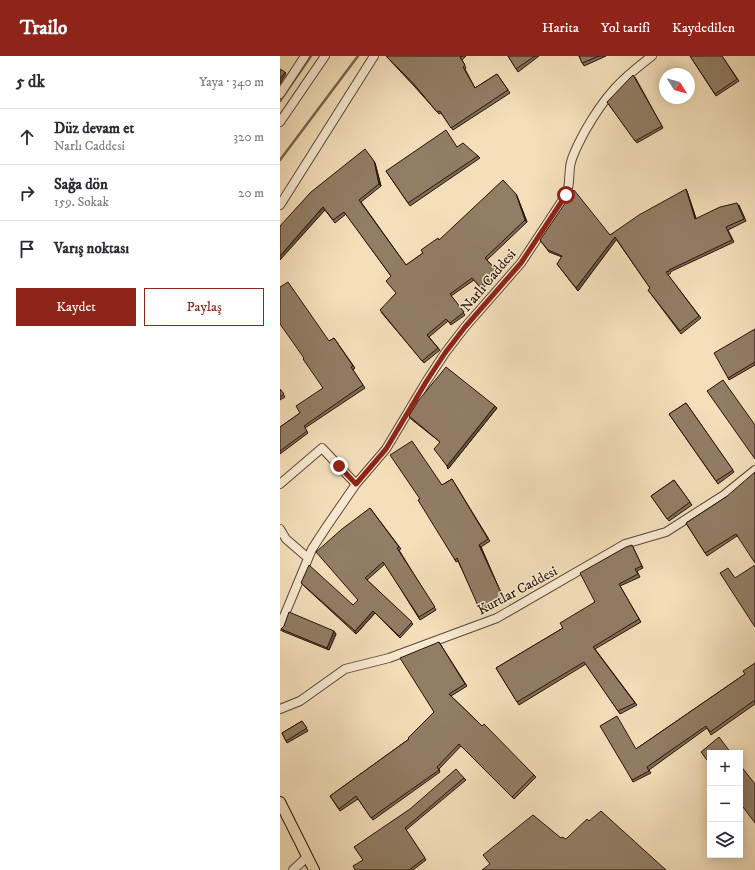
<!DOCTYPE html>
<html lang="tr">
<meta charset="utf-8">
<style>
:root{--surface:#fff;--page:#f2f2f3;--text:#2b2b33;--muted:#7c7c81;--line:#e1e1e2;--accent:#8f2418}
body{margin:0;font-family:"IM FELL DW Pica",serif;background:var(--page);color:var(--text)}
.controls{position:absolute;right:12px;bottom:12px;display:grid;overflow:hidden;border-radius:0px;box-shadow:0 2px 10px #0003}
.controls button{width:36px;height:36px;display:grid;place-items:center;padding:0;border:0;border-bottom:1px solid var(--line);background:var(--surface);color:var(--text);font:20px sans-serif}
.compass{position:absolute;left:379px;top:12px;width:36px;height:36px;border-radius:50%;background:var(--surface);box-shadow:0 2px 10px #0003;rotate:127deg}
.stop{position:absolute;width:12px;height:12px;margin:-9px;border:3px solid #8f2418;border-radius:50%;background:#fff}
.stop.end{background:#8f2418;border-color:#fff;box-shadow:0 1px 4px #0008}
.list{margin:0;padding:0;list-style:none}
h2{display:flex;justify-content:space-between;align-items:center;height:52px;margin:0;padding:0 16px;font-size:17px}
h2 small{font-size:13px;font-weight:400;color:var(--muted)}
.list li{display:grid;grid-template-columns:26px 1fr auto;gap:12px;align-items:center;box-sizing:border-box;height:56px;padding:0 16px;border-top:1px solid var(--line)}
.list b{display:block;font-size:15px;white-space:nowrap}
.list p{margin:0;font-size:13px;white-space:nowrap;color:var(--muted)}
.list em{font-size:13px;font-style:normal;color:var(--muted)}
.actions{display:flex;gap:8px;padding:12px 16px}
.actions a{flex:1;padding:9px 0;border:1px solid var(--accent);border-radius:0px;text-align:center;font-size:14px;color:var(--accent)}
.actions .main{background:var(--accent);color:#fff}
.icon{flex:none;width:22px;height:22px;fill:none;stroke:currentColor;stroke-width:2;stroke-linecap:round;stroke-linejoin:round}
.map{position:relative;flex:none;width:475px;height:814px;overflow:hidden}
header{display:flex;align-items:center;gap:24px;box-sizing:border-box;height:56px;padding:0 20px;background:var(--accent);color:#fff}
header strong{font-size:19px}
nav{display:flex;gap:22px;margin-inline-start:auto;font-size:14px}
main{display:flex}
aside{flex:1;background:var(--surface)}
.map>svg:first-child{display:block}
</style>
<header>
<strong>Trailo</strong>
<nav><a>Harita</a><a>Yol tarifi</a><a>Kaydedilen</a></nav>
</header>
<main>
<aside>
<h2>5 dk<small>Yaya · 340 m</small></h2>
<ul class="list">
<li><svg class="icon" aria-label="ahead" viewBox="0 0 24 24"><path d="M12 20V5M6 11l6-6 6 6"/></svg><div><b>Düz devam et</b><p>Narlı Caddesi</p></div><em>320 m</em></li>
<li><svg class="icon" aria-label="right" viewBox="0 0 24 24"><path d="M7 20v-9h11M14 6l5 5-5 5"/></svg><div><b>Sağa dön</b><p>159. Sokak</p></div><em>20 m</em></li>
<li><svg class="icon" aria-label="arrive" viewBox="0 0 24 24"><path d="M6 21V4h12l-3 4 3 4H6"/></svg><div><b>Varış noktası</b></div></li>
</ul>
<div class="actions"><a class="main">Kaydet</a><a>Paylaş</a></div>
</aside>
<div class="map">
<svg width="475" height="814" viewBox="0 0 475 814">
<rect width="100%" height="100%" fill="#f4dfba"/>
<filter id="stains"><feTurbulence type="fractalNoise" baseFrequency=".005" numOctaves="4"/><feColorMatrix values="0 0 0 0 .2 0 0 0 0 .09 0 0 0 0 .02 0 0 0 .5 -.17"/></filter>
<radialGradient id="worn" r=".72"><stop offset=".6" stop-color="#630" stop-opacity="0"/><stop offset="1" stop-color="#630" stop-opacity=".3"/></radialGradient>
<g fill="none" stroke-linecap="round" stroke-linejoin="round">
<path stroke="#79644f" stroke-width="2.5" d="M0 45 31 0
M0 104 78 0"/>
<defs>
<path id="minor" d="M0 38 25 0
M0 66 45 0
M0 149 94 0
M0 428 42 392 76 428
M0 473 6 483 28 502
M0 570 32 493 47 470 76 428 106 393 146 326 165 297 185 271 241 207 286 139C291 128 288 117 291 106 294 95 300 85 305 75 325 40 340 24 372 0
M0 653 20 645 65 613 109 602 217 562 345 488 386 476 444 439 475 414
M13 814 27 801"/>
<path id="major" d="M0 746 34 814"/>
</defs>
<use href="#minor" stroke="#5b4635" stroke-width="10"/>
<use href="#major" stroke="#281309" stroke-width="12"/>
<use href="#minor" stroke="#f8ead2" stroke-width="8"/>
<use href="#major" stroke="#f4dfba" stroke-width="10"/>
</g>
<path fill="#7e6c57" stroke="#281309" d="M106 0H186L182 4 186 12 185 13 195 32 217 18 230 37 173 74 161 57 159 58 134 30Z
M228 0H259L238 16Z
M299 0H326L304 10Z
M410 0H442L459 25 436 40Z
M355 21 383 72 357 87 327 46Z
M177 91 198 100 200 102 130 150 106 115Z
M95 107 101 130 81 146 126 209 143 197 159 184 237 140 247 166 207 204 219 217 202 233 194 224 171 240 185 259 171 269 168 265 149 281 160 294 144 307 101 256 116 237 111 220 66 158 55 167 45 154 0 170Z
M407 135 416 163 459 149 466 165 448 174 454 186 390 216 391 217 388 219 421 262 401 278 368 234 370 232 336 183 298 235 277 208 282 201 269 196 260 184 330 179Z
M475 273V309L449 324 448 322Z
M54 282 75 312 73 314 85 332 25 372 28 377 0 398V371L20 357 43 332 49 285Z
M0 333 5 341 0 344Z
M406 347 454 416 438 428 389 358Z
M217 352 168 413 160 386 131 363 129 360Z
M172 423 210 485 201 491 224 544 201 554 178 505 176 506 175 504 162 429Z
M394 424 412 449 389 465 371 440Z
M446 441 457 480 427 500 406 467Z
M90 452 121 493 119 494 156 554 140 564 105 508 87 524 133 568 120 582 95 557 76 578 23 529 21 527 73 549 78 544Z
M353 491 363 512 357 515 360 521 340 530 361 566 315 593 357 649 340 658 306 608 239 649 216 612 283 572 315 546Z
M1 573 56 578 49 594 2 575Z
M159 586 187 630 171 640 202 670 254 719 256 721 234 743 181 690 159 713 160 716 93 764 78 743 60 755 50 740 129 683 154 656Z
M475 607V648L431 679 427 672 369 714 371 717 353 726 352 724 356 693 465 618Z
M22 665 28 675 7 687 2 677Z
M184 722 186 724 126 774 146 804 133 814H75L83 804Z"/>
<path fill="#665847" stroke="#281309" d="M5 16 6 18 0 28V23Z
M94 105 95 107 101 130 99 128Z
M406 133 407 135 417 165 415 163Z
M236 138 237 140 247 166 245 164Z
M43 151 45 154 0 204V200Z
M335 181 337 183 298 235 296 232Z
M215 350 217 352 168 413 167 410Z
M199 489 201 491 224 544 223 541Z
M93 555 95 557 76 578 75 575Z
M54 575 56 578 49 594 47 592Z"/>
<path fill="#927d65" stroke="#281309" d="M106 0H182L180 1 185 9 183 11 195 32 217 18 228 34 171 72 160 55 157 56 133 27Z
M228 0H255L236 13Z
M299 0H319L302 7Z
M410 0H442L457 23 435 38Z
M0 13 5 16 0 23Z
M353 19 382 70 355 85 327 46Z
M166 74 177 91 183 87 198 100 128 147 106 115Z
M85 93 94 105 99 128 79 144 126 209 143 197 141 194 158 182 159 184 223 124 236 138 245 164 205 202 217 215 200 231 192 222 170 238 184 256 170 267 166 263 147 279 158 292 142 305 100 254 116 237 106 225 111 220 64 156 53 164 43 151 0 200V170L31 136Z
M406 133 415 163 440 151 457 147 464 163 446 171 452 184 389 214V215L386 216 419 260 400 275 368 234 370 232 335 181 296 232 277 208 282 200 268 194 260 184 294 134 330 179 359 159Z
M8 226 49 285 54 282 73 310 71 311 83 329 24 370 27 375 0 395V371L20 357 16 350 43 332 23 303 24 302 0 268V231Z
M475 273V306L448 322 434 297Z
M166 311 215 350 167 410 154 393 160 386 129 360 138 345Z
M443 324 475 369V403L427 335Z
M0 333 4 338 0 341Z
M406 347 453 414 436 425 389 358Z
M132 385 162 429 172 423 208 483 199 489 223 541 199 552 177 502 175 504 138 444 140 443 110 399Z
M475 416V507L456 478 425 497 406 467 446 441Z
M394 424 410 446 387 463 371 440Z
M90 452 119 491 117 492 155 551 139 561 103 506 85 522 132 566 119 580 93 555 75 575 21 527 29 509 73 549 78 544 36 496 62 473Z
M352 489 362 510 355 513 358 518 339 528 359 563 313 591 355 647 338 655 304 606 237 646 216 612 283 572 280 567 315 546 300 517 346 491Z
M475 509V571L440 517 448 512 455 522Z
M9 556 54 575 47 592 1 573 4 570Z
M159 586 185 628 169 638 202 670 204 668 254 719 232 741 179 688 157 711 159 714 91 762 76 740 59 753 50 740 129 683 128 682 154 656 120 602Z
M475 607V644L430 676 426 670 367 711 369 715 352 724 320 670 337 660 356 693 465 618 463 615Z
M22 665 27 672 6 685 2 677Z
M439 681 451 697H430V708L421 696Z
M460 709 475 728V767L460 747Z
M176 713 184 722 125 772 145 802 129 814H75L73 810 83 804 74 791 130 753Z
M321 755 386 814H202L210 808 203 799 253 759 281 782 282 781 286 783 307 763 309 765Z"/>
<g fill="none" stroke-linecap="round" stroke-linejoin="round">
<path stroke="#8f2418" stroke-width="5" d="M59 410 76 428 106 393 146 326 165 297 185 271 241 207 286 139"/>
</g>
<g text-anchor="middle" stroke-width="3" stroke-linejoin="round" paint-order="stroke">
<g font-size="14" fill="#281309" stroke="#f8ead2">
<text transform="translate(208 224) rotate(-50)" y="5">Narlı Caddesi</text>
<text transform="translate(237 534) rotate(-28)" y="5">Kurtlar Caddesi</text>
</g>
</g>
<rect width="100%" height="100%" filter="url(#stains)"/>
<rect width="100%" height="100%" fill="url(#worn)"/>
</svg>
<div class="controls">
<button>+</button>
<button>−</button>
<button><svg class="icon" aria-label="layers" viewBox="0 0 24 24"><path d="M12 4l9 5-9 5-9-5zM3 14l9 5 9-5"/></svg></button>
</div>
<svg class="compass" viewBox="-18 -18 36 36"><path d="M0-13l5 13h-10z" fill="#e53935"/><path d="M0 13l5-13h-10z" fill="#7c7c81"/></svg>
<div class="stop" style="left:286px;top:139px"></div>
<div class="stop end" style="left:59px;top:410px"></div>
</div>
</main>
